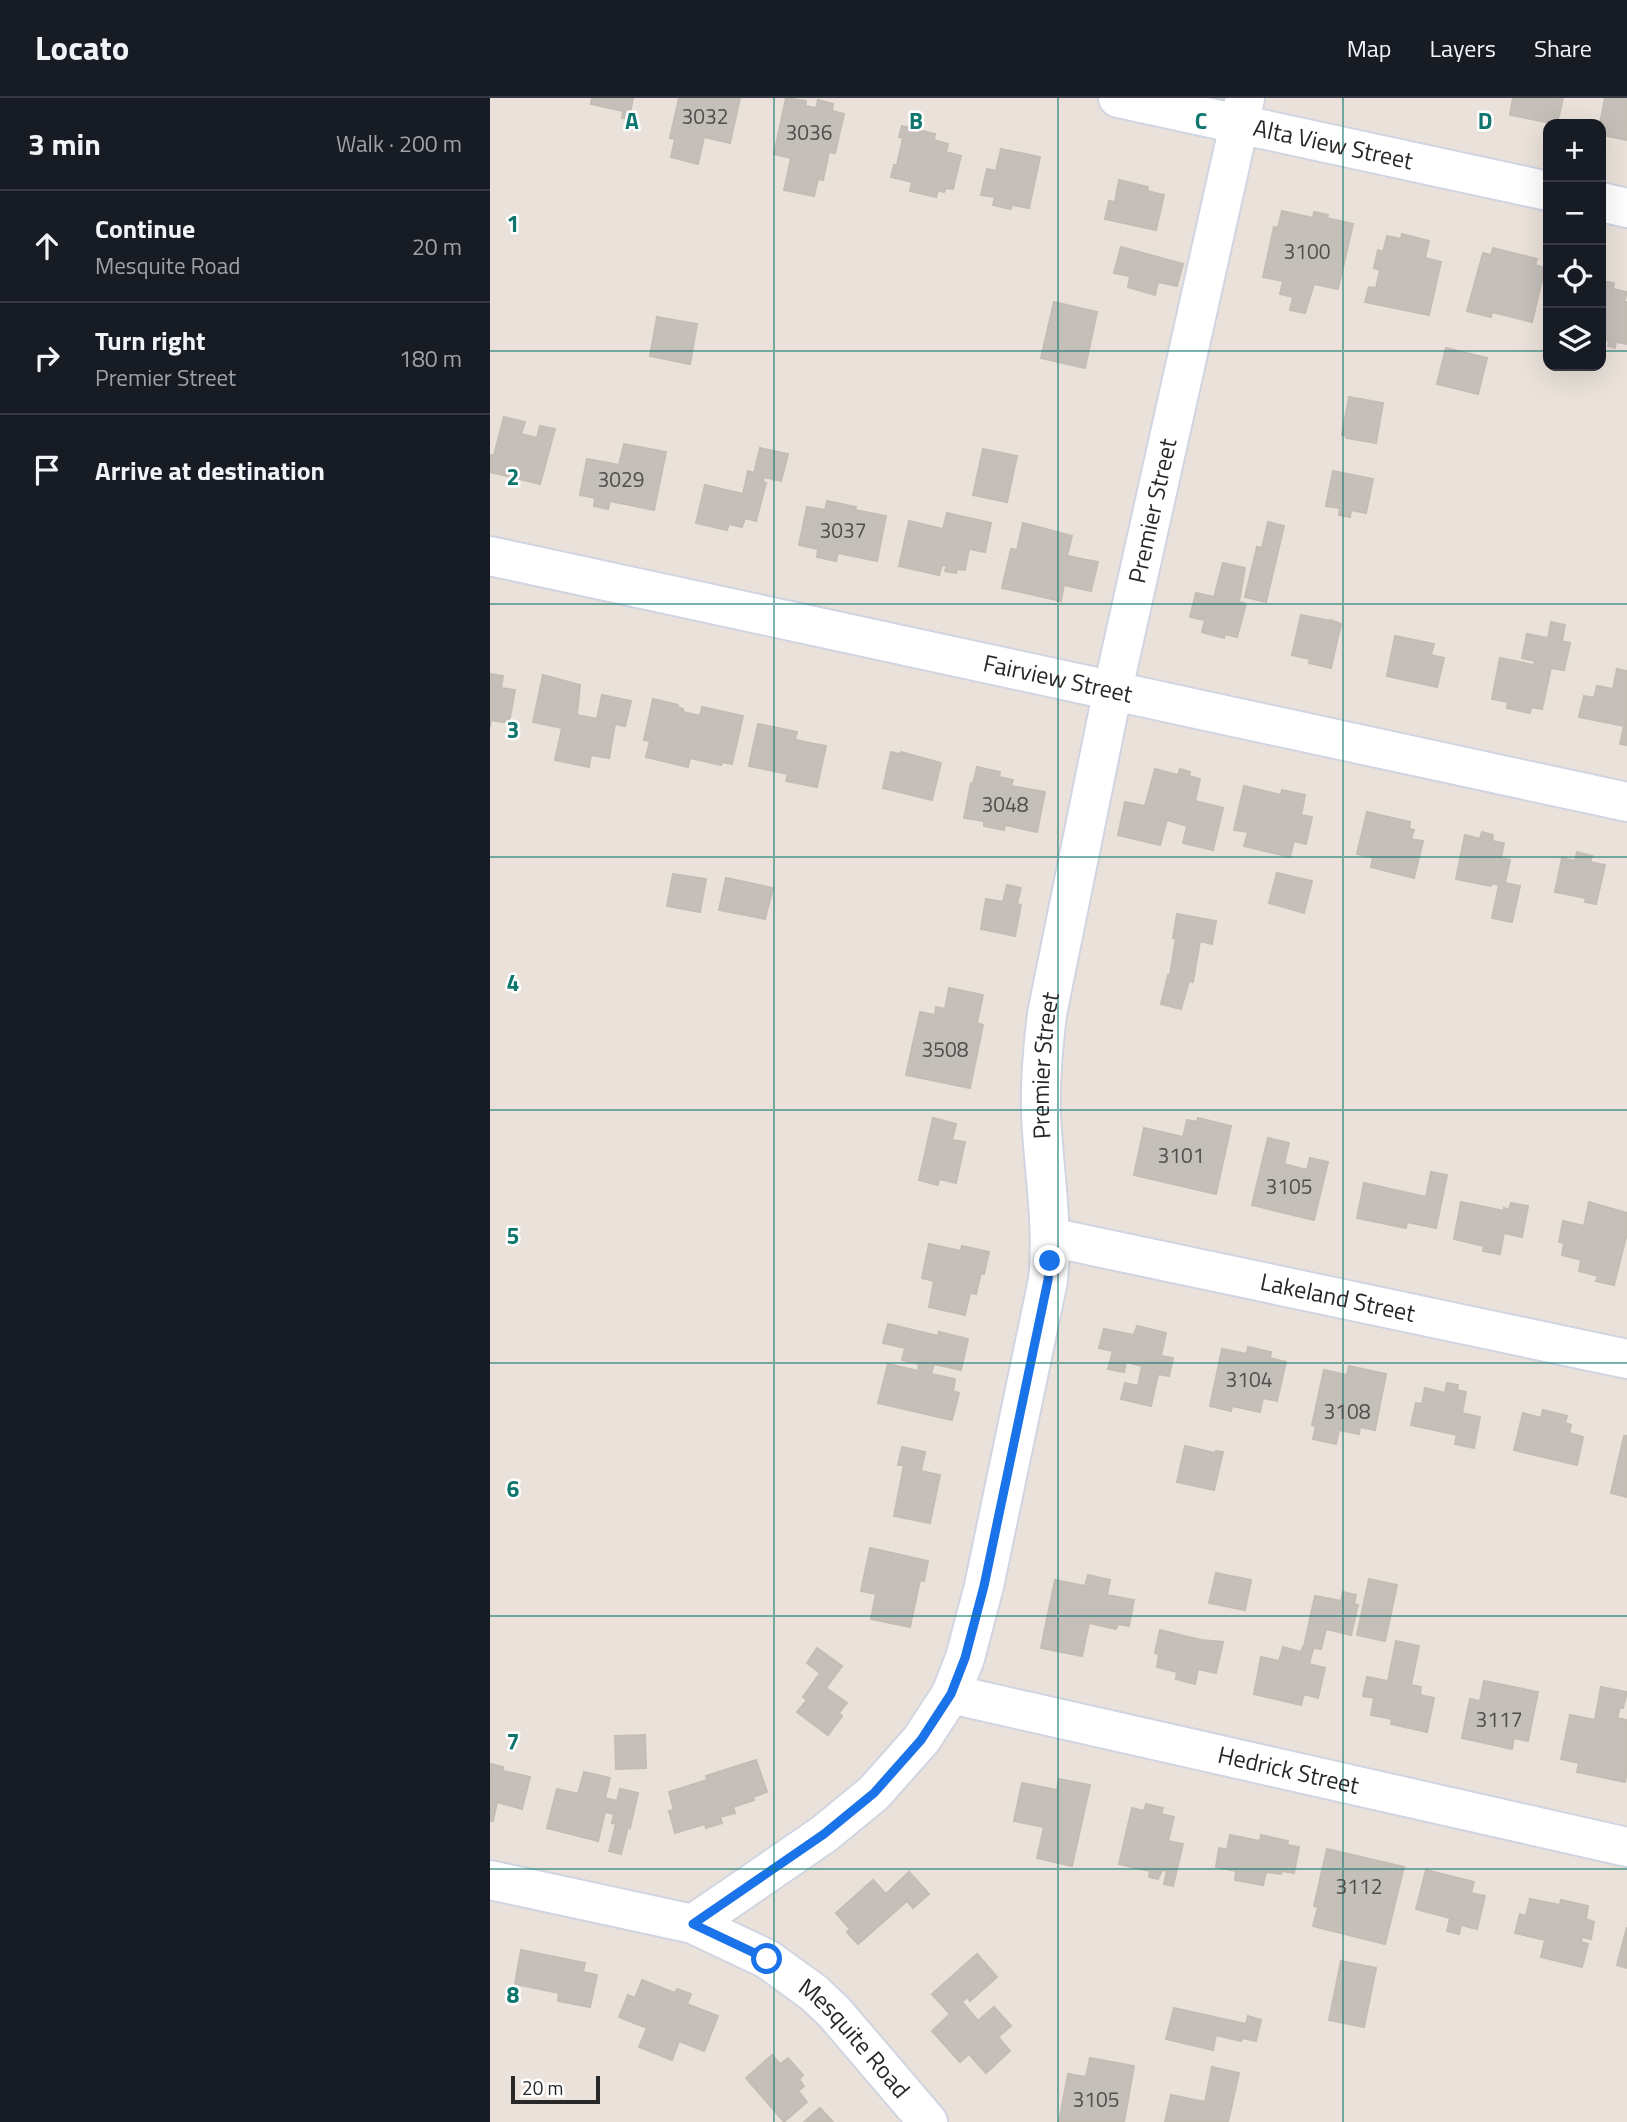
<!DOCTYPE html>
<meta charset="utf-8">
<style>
:root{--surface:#171b24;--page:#242831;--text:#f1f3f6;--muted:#9ea1a6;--line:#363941}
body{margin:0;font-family:"Titillium Web",sans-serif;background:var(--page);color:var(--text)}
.controls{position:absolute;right:21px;top:21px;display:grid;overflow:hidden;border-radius:14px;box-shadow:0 7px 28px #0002}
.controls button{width:63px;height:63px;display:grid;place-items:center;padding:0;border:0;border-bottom:2px solid var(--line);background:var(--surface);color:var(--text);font:35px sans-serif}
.scale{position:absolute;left:21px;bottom:18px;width:89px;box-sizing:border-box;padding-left:7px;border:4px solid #282828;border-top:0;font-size:19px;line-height:24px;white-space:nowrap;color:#282828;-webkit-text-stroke:5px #fff;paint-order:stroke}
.stop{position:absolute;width:21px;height:21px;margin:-16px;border:5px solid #1a73e8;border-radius:50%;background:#fff}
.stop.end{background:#1a73e8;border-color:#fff;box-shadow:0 2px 7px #0008}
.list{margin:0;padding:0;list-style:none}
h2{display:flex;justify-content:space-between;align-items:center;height:91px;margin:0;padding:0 28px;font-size:30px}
h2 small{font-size:23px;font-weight:400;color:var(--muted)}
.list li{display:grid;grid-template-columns:46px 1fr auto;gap:21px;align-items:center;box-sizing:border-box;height:112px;padding:0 28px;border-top:2px solid var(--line)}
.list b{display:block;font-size:26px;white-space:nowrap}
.list p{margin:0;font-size:23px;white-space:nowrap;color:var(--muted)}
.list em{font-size:23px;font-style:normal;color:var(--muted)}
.icon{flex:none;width:38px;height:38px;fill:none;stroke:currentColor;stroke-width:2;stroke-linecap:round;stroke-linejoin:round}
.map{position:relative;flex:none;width:1137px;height:2024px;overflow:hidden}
header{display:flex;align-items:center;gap:42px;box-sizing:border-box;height:98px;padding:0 35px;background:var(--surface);border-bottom:2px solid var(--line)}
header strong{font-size:33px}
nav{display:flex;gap:38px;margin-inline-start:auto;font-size:24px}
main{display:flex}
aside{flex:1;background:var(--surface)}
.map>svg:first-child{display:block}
</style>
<header>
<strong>Locato</strong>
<nav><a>Map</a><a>Layers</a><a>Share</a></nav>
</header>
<main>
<aside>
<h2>3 min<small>Walk · 200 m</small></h2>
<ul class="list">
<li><svg class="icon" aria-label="ahead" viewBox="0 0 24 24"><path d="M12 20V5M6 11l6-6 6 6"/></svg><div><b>Continue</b><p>Mesquite Road</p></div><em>20 m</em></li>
<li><svg class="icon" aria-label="right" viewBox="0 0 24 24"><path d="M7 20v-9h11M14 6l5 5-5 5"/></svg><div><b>Turn right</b><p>Premier Street</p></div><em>180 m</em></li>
<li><svg class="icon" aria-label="arrive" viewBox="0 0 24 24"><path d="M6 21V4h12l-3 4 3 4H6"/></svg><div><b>Arrive at destination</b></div></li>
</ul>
</aside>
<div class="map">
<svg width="1137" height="2024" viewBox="0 0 1137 2024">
<rect width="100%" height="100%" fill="#eae2da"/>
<path fill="#c5bfba" stroke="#c5bdb4" stroke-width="2" d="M102 0H143L139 21 132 20 133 13 101 6Z
M189 0H250L240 45 214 39 208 66 181 59 185 41 180 40Z
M296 0 316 3 315 8 326 10 328 2 343 6 342 13 354 16 345 55 339 54 333 82 328 81 324 98 294 92 301 60 284 56Z
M1023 0H1073L1067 26 1020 17Z
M1115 0H1137V42L1111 37 1110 26Z
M412 28 445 36 444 42 458 46 456 54 471 58 463 91 456 90 454 94 448 92 446 99 420 93 422 84 401 79 404 67H407L413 40 409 39Z
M511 51 550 59 539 110 522 107 521 111 503 107 505 99 491 97 497 71 506 73Z
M629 82 658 89 657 93 674 97 666 132 615 121 619 103 625 104Z
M792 113 823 120 824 114 838 117 837 120 863 126 848 191 824 186 815 215 800 212 803 199 790 196 793 183 773 179 784 129 788 130Z
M912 136 939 143 935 160 951 164 939 217 875 204 879 189 886 190 890 172 884 170 888 152 893 154 897 138 911 141Z
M631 149 693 166 687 188 668 184 665 197 638 189 640 178 624 175Z
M1003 150 1047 161 1045 167 1055 170 1042 224 1002 214 1001 219 977 213 993 155 1001 157Z
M1111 183 1124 185 1123 191 1137 194 1134 204H1137V246L1126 244 1125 250 1118 248 1119 243 1111 241Z
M564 204 607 214 595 270 551 260Z
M167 219 207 226 200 266 160 258Z
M956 250 997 260 988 296 947 286Z
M859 299 893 305 886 345 856 340V338L852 337Z
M14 319 35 324 31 336 47 340 50 328 65 331 50 386 0 374 1 357H4Z
M134 346 176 354 164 412 120 403 118 411 104 408 105 400 90 397 97 361 129 367Z
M270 350 298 356 291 383 274 379 273 385H276L266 423 255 420 252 429 239 426 237 432 206 425 215 387 253 396 258 373 264 375Z
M493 351 527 358 517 404 483 397Z
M843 373 883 381 876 415 861 412 860 419 849 417 850 410 836 408Z
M337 403 366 409 365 412 396 418 387 463 348 455 346 463 327 459 328 451 309 447 317 409 335 412Z
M457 415 501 425 495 454 479 451 475 472 467 471 466 475 455 473 457 468 452 467 449 477 409 468 419 423 453 431Z
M778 424 794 428 776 504 755 499 767 449 772 450Z
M533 425 582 438 577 458 608 464 601 493 574 487 571 503 512 490 521 451 527 452Z
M733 465 755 470 749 504 756 506 747 539 735 536 734 540 712 534 715 522 700 519 706 495 724 499Z
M811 517 841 523V522L851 526 841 570 819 565 820 561 802 557Z
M1061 524 1075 527 1072 543 1080 545 1074 572 1061 570 1052 611 1041 609 1040 615 1017 610 1018 604 1002 601 1010 560 1044 567 1045 563 1032 560 1037 536 1058 540Z
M905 538 944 546 941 557 954 560 947 589 897 578Z
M1127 571 1137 573V647L1130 646 1134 628 1089 619 1094 598 1104 600 1107 588 1123 591Z
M0 576 13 578 11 590 25 592 19 625 1 622 0 629Z
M53 577 90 587 87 617 107 621 112 597 141 603 135 628 125 626 119 660 101 657 99 669 65 662 72 630 43 624Z
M163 601 188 607 187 609 193 611V614L210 618 212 609 253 618 242 666 232 664 231 667 200 660 198 669 156 659 160 643 154 642Z
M268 626 307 634 305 642 336 648 327 689 296 683 298 676 259 668Z
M401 654 410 656 411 654 451 665 442 702 393 690Z
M487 669 510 674 509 679 523 682 521 688 555 694 547 734 515 727 514 732 494 728V723L474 720 481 685 483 686Z
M665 671 688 677 690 671 700 674 699 678 710 681 705 703 733 710 723 752 693 745 697 728 677 722 670 747 628 737 635 704 655 708Z
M754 688 791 697 792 692 815 697 811 717 822 719 816 746 804 743 800 759 754 748 758 734 744 732Z
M877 714 920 724 919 731 924 732 921 741 933 743 924 780 881 769 883 759 867 756Z
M992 734 1003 737 1002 743 1014 745 1011 760 1020 762 1015 785 1030 788 1022 824 1002 820 1009 787 1001 785V788L966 781 975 737 990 741Z
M1087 754 1102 758 1100 764 1115 767 1106 806 1095 804 1096 800 1065 794 1072 760 1085 763Z
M787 775 822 783 814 815 779 805Z
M183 776 216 781 210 814 177 808Z
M236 780 283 790 275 821 229 812Z
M517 787 531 790 527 806 531 807 525 838 491 831 496 801 513 804Z
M687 816 726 823 722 846 710 843 703 884 699 883 691 911 671 906 678 877H680L686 840H683Z
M459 890 493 897 487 925 493 927 480 990 416 977 430 914 445 917 446 909 455 911Z
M443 1020 466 1026 462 1042 475 1044 466 1085 449 1081 448 1087 429 1082Z
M708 1020 741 1028 726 1096 644 1077 654 1030 693 1039 697 1022 707 1024Z
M778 1040 799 1045 794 1066 817 1072 820 1060 838 1064 824 1122 762 1107Z
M941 1074 957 1077 946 1130 917 1124 916 1130 867 1120 874 1085 936 1099Z
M971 1104 1014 1113V1110L1019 1112 1021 1105 1038 1108 1032 1139 1014 1135 1010 1156 993 1153 994 1148 964 1141Z
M1099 1104 1137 1115V1135L1124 1187 1106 1183 1108 1178 1089 1173 1091 1162 1072 1157 1074 1145 1069 1144 1073 1123 1094 1128Z
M439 1146 471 1153 472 1148 499 1154 494 1176 491 1175 486 1196 480 1195 475 1217 439 1209 444 1183 432 1180Z
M398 1226 448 1238 449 1234 478 1241 471 1272 444 1266 441 1276 465 1281 463 1293 469 1295 462 1322 388 1305 398 1266 428 1273 429 1266 412 1262 415 1250 393 1245Z
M647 1228 676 1235 671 1258 683 1260 679 1278 668 1276 661 1308 631 1301 635 1285 648 1288 652 1268 636 1264 634 1274 618 1271 623 1253 609 1250 614 1231 644 1237Z
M758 1249 781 1254 780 1260 796 1264 787 1303 773 1300 770 1314 742 1308 741 1313 720 1308 732 1251 757 1256Z
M859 1268 896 1276 885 1332 870 1329 869 1336 849 1332 846 1346 823 1341 826 1328 822 1327 834 1272 857 1277Z
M957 1285 968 1287 967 1292 976 1294 972 1315 990 1319 984 1350 965 1346 967 1337 921 1327 926 1305 932 1306 935 1290 955 1295Z
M1053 1312 1077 1318 1075 1325 1081 1327 1079 1335 1093 1339 1087 1367 1024 1352 1033 1315 1051 1320Z
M1134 1338H1137V1399L1121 1395Z
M695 1348 725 1355 726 1353 733 1354 724 1392 687 1384Z
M412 1349 435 1354 431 1373 450 1377 440 1425 404 1418 414 1367H408Z
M380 1450 438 1463 434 1483 430 1482 420 1529 381 1521 386 1496 371 1493Z
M726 1475 761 1482 755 1512 719 1505Z
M598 1477 620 1482 617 1497 644 1502 639 1528 628 1526 626 1531 599 1525 592 1558 551 1550 565 1482 595 1488Z
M879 1481 907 1487 895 1543 867 1537Z
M853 1494 866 1497 864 1506 868 1507 861 1537 836 1531 831 1551 814 1548 825 1498 851 1503Z
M670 1532 711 1542 733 1544 726 1575 708 1571 705 1586 686 1581 687 1574 667 1569 669 1556 665 1555Z
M906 1543 929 1548 921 1587 931 1589 930 1597 944 1600 937 1634 901 1626 902 1621 881 1617 884 1600 873 1598 877 1579 898 1583Z
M793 1549 811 1554 813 1549 823 1551 819 1566 835 1570 828 1600 814 1596 811 1607 764 1596 771 1559 789 1563Z
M327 1550 352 1568 336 1590 357 1605 349 1615 352 1618 338 1637 307 1614 317 1602 313 1599 330 1575 317 1565Z
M994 1583 1048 1594 1038 1643 1024 1640 1022 1651 972 1640 980 1601 990 1603Z
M1111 1589 1137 1594 1133 1610 1130 1609 1127 1620 1137 1622V1674L1135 1684 1087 1674 1089 1665 1071 1661 1080 1617 1105 1622Z
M155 1637 156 1670 126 1671 125 1638Z
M266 1662 277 1694 263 1699 264 1702 243 1709 245 1715 230 1719 232 1725 216 1730 215 1726 185 1735 179 1713 184 1712 179 1694 217 1682 216 1678Z
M1 1666 13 1669V1673L40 1679 32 1711 7 1704 3 1723H0Z
M94 1674 120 1680 115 1700 127 1703 130 1691 148 1695 140 1730 138 1729 131 1756 119 1753 126 1726 122 1725 124 1716 115 1714 108 1743 57 1730 67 1691 88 1696Z
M569 1681 600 1687 582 1768 547 1760 554 1729 524 1723 532 1685 567 1692Z
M656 1706 673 1710 671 1716 684 1719 678 1743 693 1746 683 1788 674 1786 677 1773 672 1772 668 1781 659 1779 660 1773 629 1766 642 1710 654 1713Z
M740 1737 770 1743 771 1737 798 1743 797 1747 809 1749 804 1775 792 1773 791 1776 776 1774 773 1787 745 1782 746 1773 726 1769 729 1750 737 1752Z
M837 1751 914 1769 895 1846 823 1828 828 1809 824 1808Z
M936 1772 984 1784 981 1795 995 1798 987 1831 971 1827 969 1836 957 1833 960 1820 926 1811Z
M419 1774 439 1796 423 1810 417 1803 368 1846 357 1834 360 1831 346 1815 383 1782 396 1796Z
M1040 1801 1070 1807 1071 1802 1098 1808 1096 1821 1104 1824 1101 1841 1092 1839 1091 1844 1098 1846 1092 1869 1051 1859 1055 1842 1025 1835 1030 1816 1036 1818Z
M1137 1829V1870L1127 1867Z
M31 1852 95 1865 93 1874 107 1877 100 1909 68 1903 69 1895 25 1886Z
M487 1856 507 1879 480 1903 477 1899 472 1904 488 1923 504 1909 521 1928 508 1939 520 1953 496 1975 479 1956 470 1964 442 1933 460 1916 442 1896Z
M851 1863 886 1870 874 1929 839 1922Z
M152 1882 185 1895 187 1891 201 1896 197 1906 228 1918 214 1953 189 1943 182 1962 149 1949 157 1930 129 1919 138 1897 145 1900Z
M684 1910 756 1926 758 1918 771 1922 766 1943 752 1940 751 1943 726 1937 723 1952 676 1941Z
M282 1957 290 1966 298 1960 313 1977 309 1982 314 1988 308 1993 317 2004 294 2024 256 1980Z
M600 1960 644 1968 634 2024H569L578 1976 596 1979Z
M722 1969 749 1975 738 2024H675L681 1997 715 2004Z
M330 2010 343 2024H314Z"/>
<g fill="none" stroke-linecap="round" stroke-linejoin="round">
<defs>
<g id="minor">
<path id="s1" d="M628 0 1058 93"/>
<path d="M1111 104 1137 110"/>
<path id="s2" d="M0 458 1137 704"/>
<path id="s3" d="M560 1139 1137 1261"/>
<path id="s4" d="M461 1596 1137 1749"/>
<path id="s5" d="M0 1782 203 1826 277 1861 324 1895 345 1915 438 2024"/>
<path id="s6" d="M203 1826 334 1736 384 1695 431 1642 461 1596 475 1560 494 1488 558 1182C564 1126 553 1070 551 1014 550 981 553 949 557 916L623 591 755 0"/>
</g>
</defs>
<use href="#minor" stroke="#d0d5e1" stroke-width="42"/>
<use href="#minor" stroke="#fff" stroke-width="38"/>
</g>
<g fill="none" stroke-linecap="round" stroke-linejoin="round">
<path stroke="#1a73e8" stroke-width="9" d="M277 1861 203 1826 334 1736 384 1695 431 1642 461 1596 475 1560 494 1488 558 1182 560 1163"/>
</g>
<path fill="none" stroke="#0f766e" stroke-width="2" stroke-opacity="0.55" d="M284 0V2024M568 0V2024M853 0V2024M0 253H1058M1111 253H1137M0 506H1137M0 759H1137M0 1012H1137M0 1265H1137M0 1518H1137M0 1771H1137"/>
<g text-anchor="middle" stroke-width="5" stroke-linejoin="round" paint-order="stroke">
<g font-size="21" fill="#4f4e4c">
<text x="215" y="26">3032</text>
<text x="319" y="42">3036</text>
<text x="817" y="161">3100</text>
<text x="131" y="389">3029</text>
<text x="353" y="440">3037</text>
<text x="515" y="714">3048</text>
<text x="455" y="959">3508</text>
<text x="691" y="1065">3101</text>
<text x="799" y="1096">3105</text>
<text x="759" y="1289">3104</text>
<text x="857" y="1321">3108</text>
<text x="1009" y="1629">3117</text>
<text x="869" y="1796">3112</text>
<text x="606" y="2009">3105</text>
</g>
<g font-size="24" fill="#282828" stroke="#fff">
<text dy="8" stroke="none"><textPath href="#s1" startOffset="220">Alta View Street</textPath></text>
<text dy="8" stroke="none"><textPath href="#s6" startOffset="1556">Premier Street</textPath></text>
<text dy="8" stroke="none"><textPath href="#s2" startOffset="581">Fairview Street</textPath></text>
<text dy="8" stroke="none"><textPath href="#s6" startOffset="990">Premier Street</textPath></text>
<text dy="8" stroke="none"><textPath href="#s3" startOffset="294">Lakeland Street</textPath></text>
<text dy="8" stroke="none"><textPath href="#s4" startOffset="346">Hedrick Street</textPath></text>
<text dy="8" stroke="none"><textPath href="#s5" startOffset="408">Mesquite Road</textPath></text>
</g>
</g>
<g font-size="23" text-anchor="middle" font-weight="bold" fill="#0f766e" stroke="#fff" stroke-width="5" stroke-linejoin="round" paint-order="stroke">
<text x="142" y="31">A</text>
<text x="426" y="31">B</text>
<text x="711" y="31">C</text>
<text x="995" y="31">D</text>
<text x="23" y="134">1</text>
<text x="23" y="387">2</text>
<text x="23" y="640">3</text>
<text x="23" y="893">4</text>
<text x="23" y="1146">5</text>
<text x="23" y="1399">6</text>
<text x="23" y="1652">7</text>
<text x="23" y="1905">8</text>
</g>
</svg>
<div class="controls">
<button>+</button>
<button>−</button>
<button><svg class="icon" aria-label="locate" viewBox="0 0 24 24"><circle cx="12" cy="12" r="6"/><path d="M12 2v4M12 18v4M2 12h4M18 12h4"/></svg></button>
<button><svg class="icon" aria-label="layers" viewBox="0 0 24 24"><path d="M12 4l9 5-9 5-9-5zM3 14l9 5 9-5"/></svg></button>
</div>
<div class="scale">20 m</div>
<div class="stop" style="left:277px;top:1861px"></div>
<div class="stop end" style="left:560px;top:1163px"></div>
</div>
</main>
